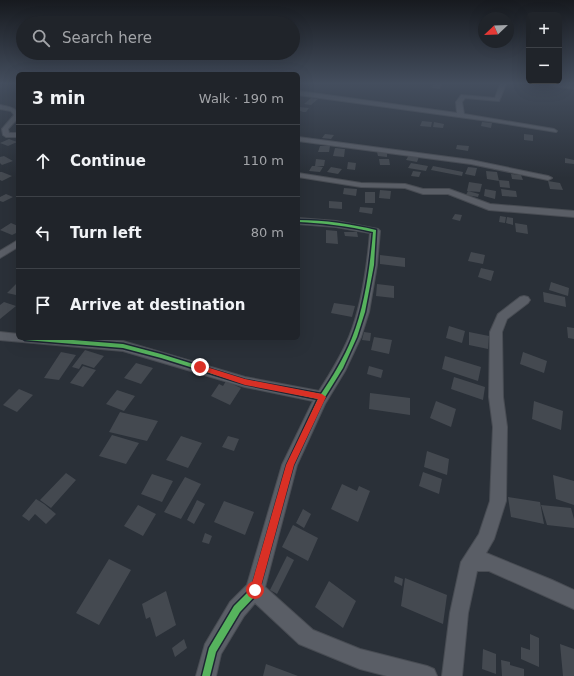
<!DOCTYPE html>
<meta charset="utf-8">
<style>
:root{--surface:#20242a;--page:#282c32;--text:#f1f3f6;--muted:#a2a4a8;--line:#3d4147}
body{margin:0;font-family:"DejaVu Sans",sans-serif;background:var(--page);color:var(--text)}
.controls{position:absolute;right:12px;top:12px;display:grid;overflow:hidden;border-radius:6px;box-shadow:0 4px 16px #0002}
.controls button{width:36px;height:36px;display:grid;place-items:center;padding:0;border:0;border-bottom:1px solid var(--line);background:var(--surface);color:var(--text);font:20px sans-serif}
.compass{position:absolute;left:478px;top:12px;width:36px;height:36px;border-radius:50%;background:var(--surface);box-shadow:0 4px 16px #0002;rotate:247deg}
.stop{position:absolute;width:12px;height:12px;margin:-9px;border:3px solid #d93025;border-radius:50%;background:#fff}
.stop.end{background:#d93025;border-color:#fff;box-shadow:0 1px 4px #0008}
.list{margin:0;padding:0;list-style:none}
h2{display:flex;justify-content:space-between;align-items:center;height:52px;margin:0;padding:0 16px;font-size:17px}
h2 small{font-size:13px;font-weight:400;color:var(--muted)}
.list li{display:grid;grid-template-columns:26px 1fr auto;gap:12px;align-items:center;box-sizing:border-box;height:72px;padding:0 16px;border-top:1px solid var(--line)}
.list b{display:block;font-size:15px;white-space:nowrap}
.list em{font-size:13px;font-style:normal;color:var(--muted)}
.icon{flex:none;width:22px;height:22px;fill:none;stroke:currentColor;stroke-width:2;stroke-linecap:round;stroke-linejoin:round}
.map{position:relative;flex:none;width:574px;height:676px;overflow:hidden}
.search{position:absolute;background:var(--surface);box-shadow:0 4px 16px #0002;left:16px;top:16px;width:284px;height:44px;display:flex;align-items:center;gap:10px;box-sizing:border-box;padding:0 14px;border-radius:22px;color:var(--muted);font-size:15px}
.panel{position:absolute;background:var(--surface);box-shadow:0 4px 16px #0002;left:16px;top:72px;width:284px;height:268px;border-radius:6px}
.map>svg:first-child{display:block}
</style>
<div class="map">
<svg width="574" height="676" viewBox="0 0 574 676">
<rect width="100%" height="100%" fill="#2a3038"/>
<path fill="#444950" d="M434 84H442L440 89 432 88Z
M311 98 318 99 311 105 304 104Z
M299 107 309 108 306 112H303L298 110Z
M422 121 432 122 431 127 420 126Z
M434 122 444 124 443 128 433 127Z
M482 122 492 123 491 128 481 126Z
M325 134 334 135 331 139 322 138Z
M524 134 533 135V141L524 140Z
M9 139 17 142 8 146 0 143Z
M457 145 469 146 468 151 456 149Z
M320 146H330L329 152H318Z
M335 148 345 149 344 157 333 156Z
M377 152H387V157L378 156Z
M409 155 419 157 417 162 406 160Z
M4 156 13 161 2 165 0 163V157Z
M565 158 574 160V164L565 163Z
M316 159 325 160 324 166H315Z
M379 159H389L390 165H380Z
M348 162 356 163 355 170 347 169Z
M411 163 428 166 426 171 408 168Z
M312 166H316L323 167 320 172 309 171Z
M433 166 463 172 462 176 431 170Z
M331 167 342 169 338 174 327 172Z
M468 167 477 168 475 176 465 174Z
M413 171 421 172 419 177 411 176Z
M486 171 497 172 499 181 487 179Z
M0 172H2L12 176 2 181 0 180Z
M511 174 521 175 523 180 512 179Z
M499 180 509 181 510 188 500 187Z
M548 181 560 183 563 190 550 189Z
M469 182 482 184 480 192 467 191Z
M344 188 357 189 356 196 343 194Z
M485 189 496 191 495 199 484 196Z
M501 189 516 191 517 197 502 196Z
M380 190 391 191 390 199 379 198Z
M468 191 479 194 478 197 466 195Z
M365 192H375V203H365Z
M6 194 13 197 3 202 0 201V197Z
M329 201 342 202V209L329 208Z
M360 207 373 208 372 214 359 212Z
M455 214 462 215 460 221 452 219Z
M500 216 506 217 505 223 499 222Z
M507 217 513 218V225L506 223Z
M11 223 18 226V232L12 235 0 230Z
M515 223 527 225 528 234 516 232Z
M326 230 337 231 338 244 326 243Z
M344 232H357L358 237 345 236Z
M471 252 485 255 483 264 468 261Z
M380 255 405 258V267L380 264Z
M481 268 494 271 491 281 478 277Z
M551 282 569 288 568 296 549 290Z
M17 283 18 293 16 295 7 293Z
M377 284 394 286V298L376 296Z
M543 292 565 297 566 307 544 302Z
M4 302 16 306 0 319V305Z
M334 303 355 306 352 317 331 313Z
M449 326 465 331 462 343 446 338Z
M567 327 574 328V339L568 338Z
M364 332 371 333 370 341 362 340Z
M469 332 489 336 488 349 469 345Z
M374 337 392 340 389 354 371 350Z
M85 350 104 356 94 368 82 364 79 369 72 367Z
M61 352 76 355 59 380 44 378Z
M523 352 547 361 544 373 520 364Z
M445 356 481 367 478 381 442 369Z
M136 363 153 368 141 384 124 378Z
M83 366 96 370 83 387 70 383Z
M369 366 383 370 381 378 367 374Z
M454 377 485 387 483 400 451 389Z
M226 381 241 388 230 405 211 396 219 384 223 386Z
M19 389 33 395 17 412 3 405Z
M117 390 135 396 124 411 106 404Z
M370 393 410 398V415L369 409Z
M436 401 456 409 451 427 430 418Z
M534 401 563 411 561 430 532 419Z
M120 412 158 421 147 441 109 432Z
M112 435 139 443 126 464 99 456Z
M181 436 202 443 188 468 166 460Z
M228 436 239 439 234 451 222 447Z
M427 451 449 459 447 475 424 467Z
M423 472 442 479 439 494 419 486Z
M66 473 76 480 51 508 40 500Z
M152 474 173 481 162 502 141 494Z
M553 475 574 481V505L556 499Z
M185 477 201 484 181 519 164 512Z
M342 484 357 491 359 486 370 491 358 522 331 509Z
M508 497 540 502 544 524 511 517Z
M36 499 44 504 38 511 44 504 56 514 46 524 35 514 29 521 22 516Z
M197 500 205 504 194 524 187 520Z
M224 501 254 512 245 535 214 522Z
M138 505 156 514 143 536 124 526Z
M541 505 571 508 574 519V528L547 525Z
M303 509 311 514 304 528 296 523Z
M293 525 318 538 308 561 282 547Z
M205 533 212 536 209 544 202 542Z
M287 556 294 560 277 594 270 590Z
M109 559 131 570 99 625 76 613Z
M395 576 403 579 402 586 394 582Z
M405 578 447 595 443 624 401 606Z
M329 581 356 601 343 628 315 607Z
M166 591 176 625 156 637 150 617 146 619 142 604Z
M530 634 539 638V667L521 659V647L530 650Z
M184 639 187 648 175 657 172 648Z
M560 644 574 649V676H563Z
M483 649 496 654V674L482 669Z
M501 660 510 662V665L524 669V676H502Z
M266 664 298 676H263Z"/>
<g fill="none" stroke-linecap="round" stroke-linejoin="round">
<defs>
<path id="minor" d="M500 84H506L499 101 465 98 462 102 464 114 554 129 557 131 556 132 488 121 298 95V91L457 113 456 102 461 95 495 98Z
M550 84 574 85V89L553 86Z
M0 105C9 107 18 107 18 118L8 129 9 133H18V137H6L3 135 2 129 14 115 11 111 0 109Z
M298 137 471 160 548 176 552 178 548 180 471 164 298 141Z
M298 173 361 183 405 184 423 189H449L490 204 574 211V217L489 210 448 194H423L405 188 361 187 298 177Z
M298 218 336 221 378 229 380 231 377 265 369 312 361 337 345 371 325 404 297 465 265 587 313 630 360 649 427 666 434 669 437 676H387L360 669 299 644 255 603 244 616 221 654 216 676H196L205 644 230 602 247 585 282 465 313 401 245 387 123 351 0 340V332L18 334V338H81L123 341 245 377 319 391C330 374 341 356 349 337 362 305 367 268 370 233L336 227 298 224Z
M18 240V247L0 258V251Z
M524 296 528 297 530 300 528 303 507 319 502 332 503 397 507 427 506 501 494 539 486 553 552 580 574 590V609L489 571H477L468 613 462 676H442L450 613 461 562 479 534 490 501 493 427 489 397 490 332 498 314 520 297Z"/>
</defs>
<use href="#minor" stroke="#484c53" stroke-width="2"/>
<use href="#minor" fill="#5a5e66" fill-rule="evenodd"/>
<defs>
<path id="cycleway" d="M298 220C325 220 351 224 376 230L374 265 365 312 357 337 343 368 322 402 293 465 258 593 240 612 216 652 210 676H202L209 648 234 606 252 588 287 465 318 399 245 384 161 358 123 348 25 340 22 338H48L123 344 161 354 245 380 321 394C333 376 344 358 352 338 365 306 370 266 373 232 348 226 323 223 298 222Z"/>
</defs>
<use href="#cycleway" stroke="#1d2633" stroke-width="3"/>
<use href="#cycleway" fill="#56b35d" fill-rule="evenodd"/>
</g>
<linearGradient id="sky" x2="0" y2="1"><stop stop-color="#171a1f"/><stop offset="0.47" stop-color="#444e5e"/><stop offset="1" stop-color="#444e5e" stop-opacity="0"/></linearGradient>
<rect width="574" height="178" fill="url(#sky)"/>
<path fill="#d93025" d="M198 365H200L245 379 322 394 326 397 294 465 260 590 259 593 255 595 252 593 250 590 286 465 318 399 245 385 198 369Z"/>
</svg>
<div class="controls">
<button>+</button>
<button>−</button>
</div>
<svg class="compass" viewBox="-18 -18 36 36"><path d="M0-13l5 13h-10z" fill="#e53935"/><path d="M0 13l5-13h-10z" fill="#a2a4a8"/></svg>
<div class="stop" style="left:255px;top:590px"></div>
<div class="stop end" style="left:200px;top:367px"></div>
<div class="search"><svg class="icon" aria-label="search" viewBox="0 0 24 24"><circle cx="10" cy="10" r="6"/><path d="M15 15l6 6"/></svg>Search here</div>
<section class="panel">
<h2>3 min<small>Walk · 190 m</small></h2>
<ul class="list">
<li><svg class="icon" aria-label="ahead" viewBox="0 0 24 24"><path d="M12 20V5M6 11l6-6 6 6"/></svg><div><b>Continue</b></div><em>110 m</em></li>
<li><svg class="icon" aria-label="left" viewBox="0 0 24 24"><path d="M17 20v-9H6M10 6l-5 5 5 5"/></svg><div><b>Turn left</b></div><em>80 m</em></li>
<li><svg class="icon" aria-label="arrive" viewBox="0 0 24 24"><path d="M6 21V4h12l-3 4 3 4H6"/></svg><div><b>Arrive at destination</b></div></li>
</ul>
</section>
</div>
